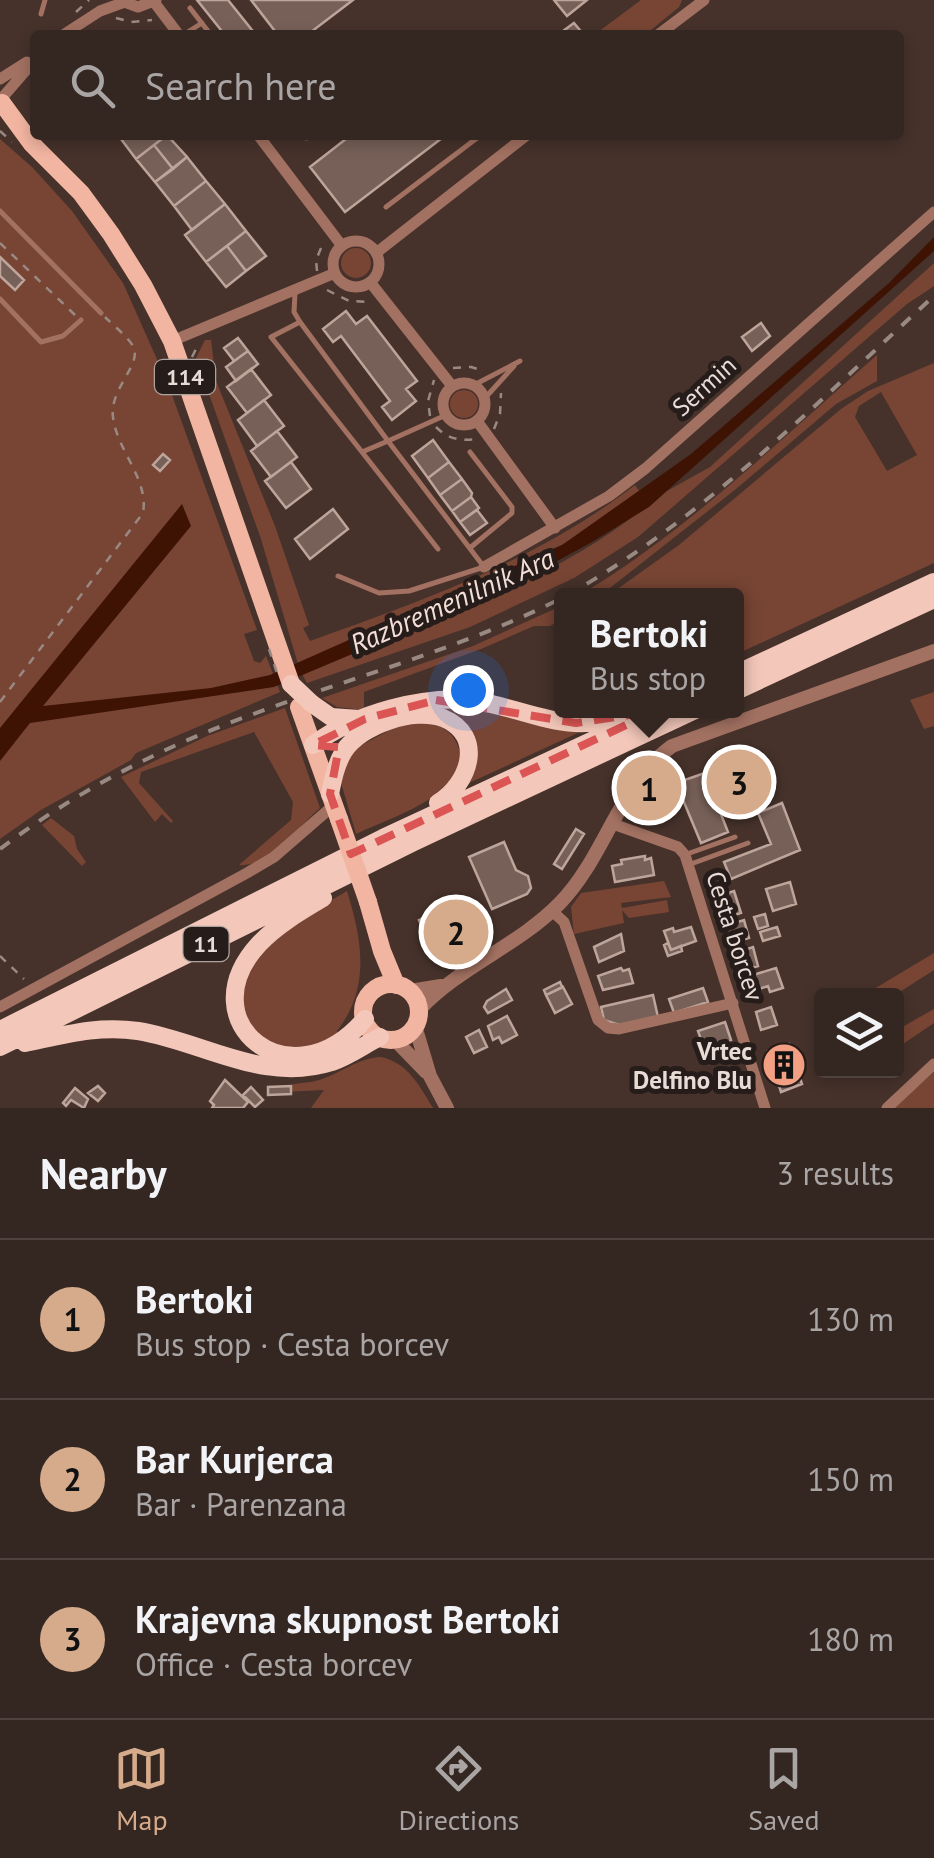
<!DOCTYPE html>
<meta charset="utf-8">
<style>
:root{--surface:#342620;--page:#3f322d;--text:#f1f3f6;--muted:#a9a5a5;--line:#4e433e;--accent:#d6ab8b}
body{margin:0;font-family:"PT Sans",sans-serif;background:var(--page);color:var(--text)}
.controls{position:absolute;right:30px;bottom:30px;display:grid;overflow:hidden;border-radius:10px;box-shadow:0 5px 15px #0003}
.controls button{width:90px;height:90px;display:grid;place-items:center;padding:0;border:0;border-bottom:2px solid var(--line);background:var(--surface);color:var(--text);font:50px sans-serif}
.you{position:absolute;left:468px;top:690px;width:35px;height:35px;margin:-25px;border:8px solid #fff;border-radius:50%;background:#1a73e8;box-shadow:0 0 0 15px #1a73e833}
.badge{display:grid;place-items:center;width:65px;height:65px;border-radius:50%;background:var(--accent);color:#111;font-size:32px;font-weight:700}
.pin{position:absolute;translate:-50% -50%;border:5px solid #fff;box-shadow:0 2px 10px #0006}
.popup{position:absolute;left:554px;top:588px;width:190px;height:130px;box-sizing:border-box;display:grid;place-content:center;border-radius:10px;background:var(--surface);filter:drop-shadow(0 2px 8px #0005);font-size:32px;white-space:nowrap;color:var(--muted)}
.popup b{font-size:38px;color:var(--text)}
.popup::after{content:'';position:absolute;left:50%;top:100%;margin-left:-20px;border:20px solid transparent;border-top-color:var(--surface)}
.list{margin:0;padding:0;list-style:none}
h2{display:flex;justify-content:space-between;align-items:center;height:130px;margin:0;padding:0 40px;font-size:42px}
h2 small{font-size:32px;font-weight:400;color:var(--muted)}
.list li{display:grid;grid-template-columns:65px 1fr auto;gap:30px;align-items:center;box-sizing:border-box;height:160px;padding:0 40px;border-top:2px solid var(--line)}
.list b{display:block;font-size:38px;white-space:nowrap}
.list p{margin:0;font-size:32px;white-space:nowrap;color:var(--muted)}
.list em{font-size:32px;font-style:normal;color:var(--muted)}
.icon{flex:none;width:55px;height:55px;fill:none;stroke:currentColor;stroke-width:2;stroke-linecap:round;stroke-linejoin:round}
.map{position:relative;flex:none;width:934px;height:1108px;overflow:hidden}
.search{position:absolute;background:var(--surface);box-shadow:0 5px 15px #0003;left:30px;right:30px;top:30px;height:110px;display:flex;align-items:center;gap:25px;box-sizing:border-box;padding:0 35px;border-radius:10px;color:var(--muted);font-size:38px}
.sheet{height:610px;background:var(--surface)}
nav{display:flex;justify-content:space-around;align-items:center;box-sizing:border-box;height:140px;border-top:2px solid var(--line);background:var(--surface);font-size:28px;color:var(--muted)}
nav a{display:grid;justify-items:center;gap:5px}
nav .on{color:var(--accent)}
.map>svg:first-child{display:block}
</style>
<div class="map">
<svg width="934" height="1108" viewBox="0 0 934 1108">
<rect width="100%" height="100%" fill="#46322b"/>
<path fill="#784534" fill-rule="evenodd" d="M641 0H682L679 7 645 35H594Z
M0 139 32 167 72 211 123 283 168 384 257 630 244 634 254 661 260 663 266 656 280 692 136 753 131 760 41 810 0 839Z
M341 263a15 15 0 1 1 30 0a15 15 0 1 1-30 0Z
M934 263V286L907 304 638 537 574 578 470 627 307 683 301 672C424 618 564 584 664 490L667 491 710 467Z
M205 340H211L216 381 275 526 309 625 303 628 310 641C424 600 538 560 635 485L642 495 586 534 298 664 261 539 196 358Z
M877 355V381L836 404 736 489 601 595H580C690 529 781 439 877 355Z
M934 363V563L737 654 736 596 609 595 679 545 841 409 868 391ZM881 392 917 455 887 471 855 417 859 406Z
M450 404a14 14 0 1 1 28 0a14 14 0 1 1-28 0Z
M561 606V620L550 626H534L481 649 364 692V710L337 707 322 698 473 646Z
M934 692V726L924 729 910 700Z
M470 705 582 731 469 783 474 770V742L431 708Z
M285 708 320 808C297 827 271 868 239 865L291 820 293 802 254 732 141 772 139 783 173 821 171 823 162 814 155 822 121 777 207 736Z
M422 721C439 725 451 729 458 746 476 792 387 819 356 834L340 779 354 749 399 725Z
M51 818 74 836 77 849 86 862 82 866 42 825Z
M664 881 671 897 621 903 622 908 667 900 669 912 629 918 622 910 624 923 574 934 571 907 581 893Z
M347 891C362 940 371 987 337 1031L338 1035C289 1070 225 1039 246 975 258 939 317 909 347 891Z
M934 953V970L895 995H864Z
M934 1009V1023L897 1048V1030Z
M381 1057C408 1063 419 1085 433 1108H311L324 1090 281 1092C292 1080 304 1085 319 1080 340 1074 357 1058 381 1057Z
M934 1072V1108H893Z"/>
<path fill="#3e1304" d="M934 237V251L649 507 592 542 504 590 274 687 30 723 0 761V728L182 504 191 526 43 706 211 688 270 675 562 545 691 454 889 283Z"/>
<path fill="#776058" stroke="#bea59c" stroke-width="2.5" d="M197 0H228L256 35H225Z
M251 0H353L307 35H278Z
M554 0H587L567 16Z
M574 23 584 35H566L563 31Z
M118 135H167L136 159Z
M167 135 187 157 173 169 154 145Z
M351 135H446L345 212 310 167Z
M154 145 173 169 155 182 136 159Z
M187 157 206 181 174 206 155 182Z
M206 181 225 204 192 230 174 206Z
M225 204 246 231 206 262 185 235Z
M246 231 266 256 246 271 227 246Z
M227 246 246 271 226 287 206 262Z
M0 257 24 280 15 290 0 276Z
M346 311 356 324 367 316 417 381 406 389 416 401 392 420 382 407 390 401 341 336 333 342 323 329Z
M761 323 770 336 752 351 742 337Z
M238 338 248 351 234 361 224 348Z
M248 351 258 364 236 381 226 367Z
M251 369 271 395 247 413 227 387Z
M264 400 284 426 257 446 238 420Z
M277 431 297 457 271 477 251 451Z
M433 440 449 462 428 478 412 456Z
M163 454 170 460 160 471 153 465Z
M291 462 311 489 286 508 265 481Z
M449 462 462 479 440 495 428 478Z
M462 479 472 493 471 497 452 511 440 495Z
M471 497 479 508 460 522 452 511Z
M333 509 348 529 310 559 295 539Z
M477 510 487 523 470 535 460 522Z
M745 759 755 782 723 795 726 801 717 804 728 832 701 843 676 783Z
M782 803 800 850 731 879 724 862 771 844 758 813Z
M576 829 584 834 562 869 554 864Z
M504 842 516 870 528 876 531 888 527 894 492 909 469 857Z
M645 856V860L651 858 654 875 615 882 612 866 622 864 621 860Z
M790 882 796 904 773 911 766 889Z
M734 891 741 913 725 918 718 896Z
M466 899 477 923 431 945 419 920Z
M765 914 768 926 758 929 754 917Z
M744 920 749 938 733 943 728 925Z
M691 927 696 941 671 950 664 931 673 928 674 932Z
M777 927 780 936 763 941 760 932Z
M621 934 624 951 599 962 594 947Z
M668 943 671 950 681 946 682 951 668 956 664 945Z
M753 947 758 966 743 970 738 952Z
M621 968 623 971 629 969 633 983 603 990 598 976Z
M776 968 783 988 770 992 768 986 744 994 740 979Z
M560 982 562 987 546 995 544 990Z
M563 987 572 1004 555 1013 546 995Z
M703 988 708 1002 674 1013 669 999Z
M506 989 512 1000 488 1013 484 1007 487 1001Z
M653 995 658 1017 619 1025 604 1020 601 1007Z
M771 1007 777 1025 761 1030 756 1012Z
M507 1016 517 1035 502 1043 499 1037 493 1040 488 1026Z
M725 1022 731 1040 704 1048 698 1031Z
M479 1030 487 1047 474 1053 466 1037Z
M789 1044 802 1084 781 1092 768 1051Z
M225 1080 248 1102 243 1108H212L214 1105 210 1101Z
M98 1086 105 1093 98 1101 88 1093Z
M291 1086V1094L268 1095V1087Z
M251 1087 263 1100 255 1107 243 1095Z
M75 1088 88 1099 84 1108 71 1100 66 1106 63 1103Z"/>
<g fill="none" stroke-linecap="round" stroke-linejoin="round">
<path stroke="#9a8983" stroke-width="2.5" stroke-dasharray="8 8" stroke-linecap="butt" d="M76 12 89 0
M116 18 131 22 152 20
M0 131 12 142
M0 243 75 315
M317 271 316 260 324 241
M327 290 349 301 371 302
M192 357 199 343
M453 368 471 367 484 371
M430 416 428 401 434 380
M436 427C449 440 461 441 479 439
M494 429 500 414 501 393
M0 702 143 513C149 479 117 451 113 417 109 389 143 364 133 346 127 336 114 326 105 317
M0 956 24 979"/>
<path stroke="#a27161" stroke-width="5" d="M190 8 211 35
M41 14 45 0
M183 35 202 23
M450 35H458
M294 135 307 138 310 135
M386 207 481 135
M0 211 101 313
M295 293 294 312 300 322 388 441 446 415
M0 299 41 342 63 336 81 320
M300 322 271 337 362 452 388 441 484 567 409 591 379 593 338 576
M474 385 520 361
M485 398 514 366
M362 452 438 549
M470 452 512 507V513L471 547
M687 854 735 837
M691 864 748 843"/>
<path stroke="#a27161" stroke-width="11" d="M119 0 138 7 156 0
M154 2 179 35
M63 35 100 11 122 3
M658 35 704 0
M0 79 27 62
M2 98 35 60
M258 135 342 246
M333 264a23 23 0 1 1 46 0a23 23 0 1 1-46 0Z
M376 253 527 135
M370 282 452 386
M172 341 335 273
M443 404a21 21 0 1 1 42 0a21 21 0 1 1-42 0Z
M477 421 555 528
M484 567 609 496 646 468 934 212
M613 824 678 847 685 855 765 1108
M552 911 564 922 598 1020 608 1028 619 1029 733 1003
M0 1007 247 873 274 857 334 805
M887 1108 934 1064"/>
<path stroke="#a27161" stroke-width="14" d="M410 991 441 986
M419 1010C460 966 518 946 560 903 605 857 619 784 672 746L934 651
M415 1026 430 1076 447 1108
M395 1040 426 1072"/>
<path stroke="#f2b5a1" stroke-width="18" d="M2 103 32 144 81 193 111 234 143 285 172 341 291 684
M299 707 339 819
M368 902 382 951 396 985
M363 1012a28 28 0 1 1 56 0a28 28 0 1 1-56 0Z"/>
<path stroke="#f3c8ba" stroke-width="18" d="M736 674 934 582
M736 691 934 599
M311 703 331 717 359 719
M313 745C354 714 424 694 476 701 510 706 541 721 575 723 594 724 612 720 630 716
M330 794C333 779 336 764 344 751 361 725 414 707 443 718 486 736 469 784 438 803
M323 898C301 911 277 925 259 944 187 1022 291 1106 365 1019
M0 1030 383 838 658 710
M25 1043C64 1035 98 1025 138 1031 205 1042 263 1084 332 1062 349 1056 364 1045 380 1037
M0 1047 414 842 695 710"/>
<path stroke="#998983" stroke-width="4" stroke-dasharray="12 12" stroke-linecap="butt" d="M566 596C706 517 816 403 934 296
M0 849C75 792 160 748 248 716 352 677 461 649 562 598"/>
<path stroke="#9a8983" stroke-width="2.5" stroke-dasharray="8 8" stroke-linecap="butt" d="M269 649 278 676"/>
<path stroke="#f2b5a1" stroke-width="18" d="M339 819 368 902"/>
<path stroke="#f3c8ba" stroke-width="18" d="M291 684 311 703"/>
</g>
<path fill="none" stroke="#db5554" stroke-width="8" stroke-dasharray="20 12" stroke-linejoin="round" d="M436 700 576 723 656 711 351 854 330 794 339 747 313 745 365 719Z"/>
<defs>
<symbol id="building-disc" viewBox="-11 -11 22 22"><circle r="9.5" fill="#f39f83" stroke="#261c19"/><path d="M-4-6H4V6H1V3H-1V6H-4ZM-2.5-4.3h1.7v1.8h-1.7ZM.8-4.3h1.7v1.8H.8ZM-2.5-1h1.7V.8h-1.7ZM.8-1h1.7V.8H.8Z" fill="#111"/></symbol>
</defs>
<g fill-rule="evenodd">
<use href="#building-disc" x="759" y="1040" width="50" height="50"/>
</g>
<g text-anchor="middle" stroke-width="10" stroke-linejoin="round" paint-order="stroke">
<g fill="#261c19" stroke="#aea29e" stroke-width="2.5">
<rect x="155" y="360" width="60" height="34" rx="8"/>
<rect x="183.5" y="927" width="45" height="34" rx="8"/>
</g>
<g font-size="22" font-weight="bold" fill="#e9dcd7">
<text x="185" y="385">114</text>
<text x="206" y="952">11</text>
</g>
<g font-size="25" fill="#e9dcd7" stroke="#261c19">
<text transform="translate(704 386) rotate(-42)" y="9">Sermin</text>
<text transform="translate(735 936) rotate(72)" y="9">Cesta borcev</text>
</g>
<g font-size="25" font-weight="bold" fill="#e9dcd7" stroke="#261c19" text-anchor="end">
<text x="752" y="1060">Vrtec<tspan x="752" dy="29">Delfino Blu</tspan></text>
</g>
<g font-size="28" font-style="italic" fill="#f3dfd8" stroke="#261c19">
<text transform="translate(452 601) rotate(-24)" y="10">Razbremenilnik Ara</text>
</g>
</g>
</svg>
<div class="controls">
<button><svg class="icon" aria-label="layers" viewBox="0 0 24 24"><path d="M12 4l9 5-9 5-9-5zM3 14l9 5 9-5"/></svg></button>
</div>
<div class="you"></div>
<div class="pin badge" style="left:649px;top:788px">1</div>
<div class="popup"><b>Bertoki</b>Bus stop</div>
<div class="pin badge" style="left:456px;top:932px">2</div>
<div class="pin badge" style="left:739px;top:782px">3</div>
<div class="search"><svg class="icon" aria-label="search" viewBox="0 0 24 24"><circle cx="10" cy="10" r="6"/><path d="M15 15l6 6"/></svg>Search here</div>
</div>
<section class="sheet">
<h2>Nearby<small>3 results</small></h2>
<ul class="list">
<li><span class="badge">1</span><div><b>Bertoki</b><p>Bus stop · Cesta borcev</p></div><em>130 m</em></li>
<li><span class="badge">2</span><div><b>Bar Kurjerca</b><p>Bar · Parenzana</p></div><em>150 m</em></li>
<li><span class="badge">3</span><div><b>Krajevna skupnost Bertoki</b><p>Office · Cesta borcev</p></div><em>180 m</em></li>
</ul>
</section>
<nav>
<a class="on"><svg class="icon" aria-label="map" viewBox="0 0 24 24"><path d="M3 6l6-2 6 2 6-2v14l-6 2-6-2-6 2zM9 4v14M15 6v14"/></svg>Map</a>
<a><svg class="icon" aria-label="directions" viewBox="0 0 24 24"><path d="M12 3l9 9-9 9-9-9zM9 14v-3h6M13 9l2 2-2 2"/></svg>Directions</a>
<a><svg class="icon" aria-label="saved" viewBox="0 0 24 24"><path d="M7 4h10v16l-5-4-5 4z"/></svg>Saved</a>
</nav>
